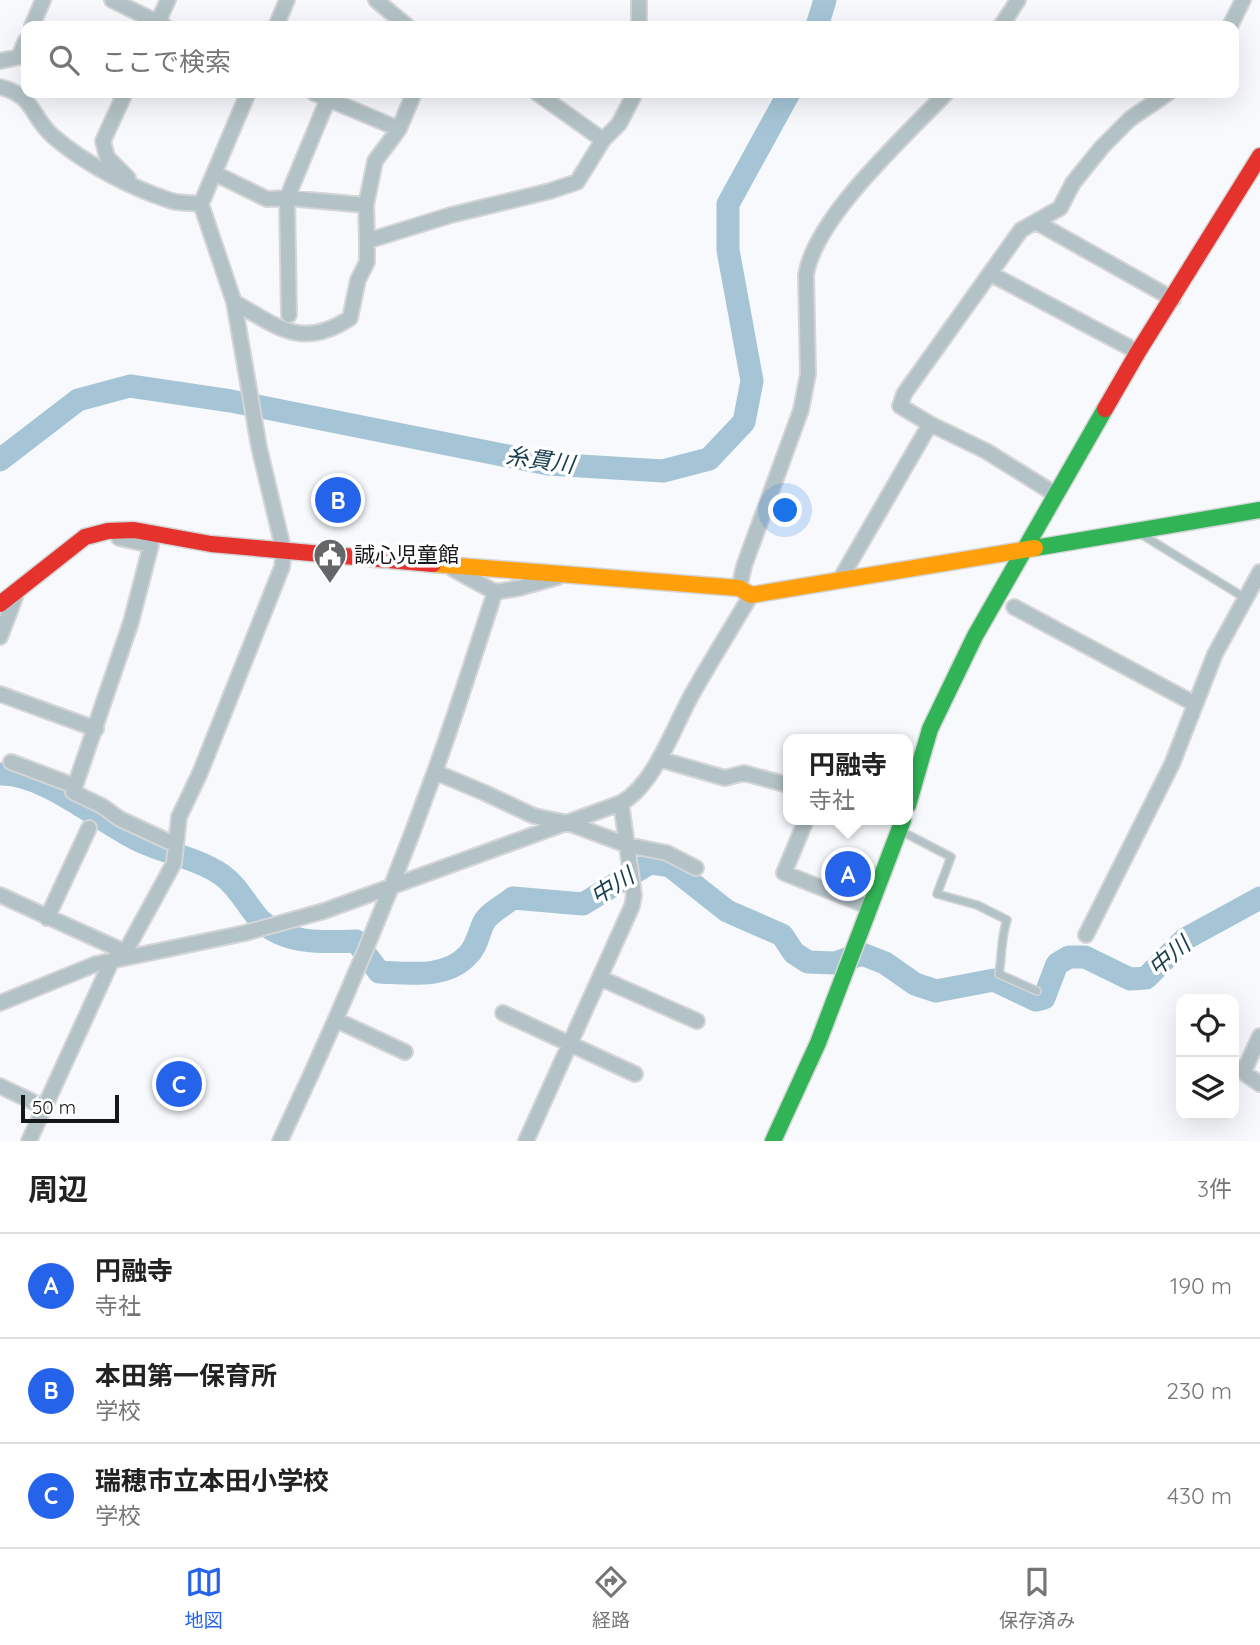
<!DOCTYPE html>
<html lang="ja">
<meta charset="utf-8">
<style>
:root{--surface:#fff;--page:#f6f6f6;--text:#222;--muted:#767676;--line:#e0e0e0;--accent:#2563eb}
body{margin:0;font-family:Quicksand,"Noto Sans JP",sans-serif;background:var(--page);color:var(--text)}
.controls{position:absolute;right:21px;bottom:21px;display:grid;overflow:hidden;border-radius:14px;box-shadow:0 7px 28px #0002}
.controls button{width:63px;height:63px;display:grid;place-items:center;padding:0;border:0;border-bottom:2px solid var(--line);background:var(--surface);color:var(--text);font:35px sans-serif}
.scale{position:absolute;left:21px;bottom:18px;width:98px;box-sizing:border-box;padding-left:7px;border:4px solid #151718;border-top:0;font-size:19px;line-height:24px;white-space:nowrap;color:#151718;-webkit-text-stroke:5px #fff;paint-order:stroke}
.you{position:absolute;left:786px;top:511px;width:24px;height:24px;margin:-18px;border:5px solid #fff;border-radius:50%;background:#1a73e8;box-shadow:0 0 0 10px #1a73e833}
.badge{display:grid;place-items:center;width:46px;height:46px;border-radius:50%;background:var(--accent);color:#fff;font-size:23px;font-weight:700}
.pin{position:absolute;translate:-50% -50%;border:4px solid #fff;box-shadow:0 2px 7px #0006}
.popup{position:absolute;left:783px;top:734px;width:130px;height:91px;box-sizing:border-box;display:grid;place-content:center;border-radius:14px;background:var(--surface);filter:drop-shadow(0 2px 5px #0005);font-size:23px;white-space:nowrap;color:var(--muted)}
.popup b{font-size:26px;color:var(--text)}
.popup::after{content:'';position:absolute;left:50%;top:100%;margin-left:-14px;border:14px solid transparent;border-top-color:var(--surface)}
.list{margin:0;padding:0;list-style:none}
h2{display:flex;justify-content:space-between;align-items:center;height:91px;margin:0;padding:0 28px;font-size:30px}
h2 small{font-size:23px;font-weight:400;color:var(--muted)}
.list li{display:grid;grid-template-columns:46px 1fr auto;gap:21px;align-items:center;box-sizing:border-box;height:105px;padding:0 28px;border-top:2px solid var(--line)}
.list b{display:block;font-size:26px;white-space:nowrap}
.list p{margin:0;font-size:23px;white-space:nowrap;color:var(--muted)}
.list em{font-size:23px;font-style:normal;color:var(--muted)}
.icon{flex:none;width:38px;height:38px;fill:none;stroke:currentColor;stroke-width:2;stroke-linecap:round;stroke-linejoin:round}
.map{position:relative;flex:none;width:1260px;height:1141px;overflow:hidden}
.search{position:absolute;background:var(--surface);box-shadow:0 7px 28px #0002;left:21px;right:21px;top:21px;height:77px;display:flex;align-items:center;gap:18px;box-sizing:border-box;padding:0 24px;border-radius:14px;color:var(--muted);font-size:26px}
.sheet{height:406px;background:var(--surface)}
nav{display:flex;justify-content:space-around;align-items:center;box-sizing:border-box;height:98px;border-top:2px solid var(--line);background:var(--surface);font-size:19px;color:var(--muted)}
nav a{display:grid;justify-items:center;gap:4px}
nav .on{color:var(--accent)}
.map>svg:first-child{display:block}
</style>
<div class="map">
<svg width="1260" height="1141" viewBox="0 0 1260 1141">
<rect width="100%" height="100%" fill="#f7f9fc"/>
<g fill="none" stroke-linecap="round" stroke-linejoin="round">
<path stroke="#a5c5d6" stroke-width="23" d="M817 26 825 0
M0 460 78 400 130 386 231 401 548 464 663 471 709 459 744 422 752 381 728 250V204L789 93
M0 774C43 772 100 822 138 840 165 853 197 858 222 875 238 886 247 906 260 920 285 945 325 942 356 941L379 972C408 973 445 979 467 956 477 947 478 934 484 922 489 913 504 905 513 898L583 904 650 863 670 866 727 911 782 935 794 953 808 962 835 963 862 954 885 963 915 984 936 991 994 980 1036 1000 1044 998 1057 964 1069 957H1085L1130 979 1146 978 1185 939 1260 898"/>
<defs>
<path id="lane" d="M1144 536 1245 598
M901 831 951 857 937 894 977 905 1007 920C1001 937 1002 956 999 974L1037 991"/>
<path id="street" d="M112 0 165 26
M376 0 407 26
M32 26 43 0
M156 26 168 0
M276 26 287 0
M639 26V0
M1001 26 1018 0
M1230 26 1243 0
M0 61 19 57 26 40
M0 87C36 96 30 117 54 137 84 163 131 188 169 200 178 204 190 202 201 204
M125 93 103 141 107 157 128 178
M314 93 399 129 414 93
M537 93 603 140
M214 173 267 199 287 198 366 205 367 241
M366 205 375 161 399 129
M1036 222 1173 299
M991 274 1138 352
M234 302C278 327 302 350 350 318L358 280 367 262V241L451 215 550 191 577 182 603 140 619 124 635 93
M289 315 287 198 328 99
M930 424 986 451 1055 494
M120 532 119 538 151 545 131 622 73 792 102 806 120 819 176 845
M841 578 930 424 900 406 904 394 1021 230 1060 208 1073 183 1102 147 1130 119 1168 93
M739 588 744 566 801 410 808 374 806 275C815 217 905 137 946 93
M495 592 519 588 558 577
M1014 607 1195 704
M0 637 17 592
M0 694 96 729
M659 759 725 778 744 773 788 785
M11 762 75 786
M435 772 485 793 534 816 568 823 627 845 667 853 696 868
M806 820 784 873 870 907
M0 895 125 952
M47 918 89 828
M1086 935 1172 764 1215 654 1260 572
M122 958 174 863 179 817 200 773 282 567 284 552 259 447 234 302 201 204 248 93
M600 978 697 1021
M0 1003 96 964 245 933 324 911 621 803C654 785 673 729 691 696 710 662 731 629 751 595
M503 1013 635 1074
M336 1020 405 1052
M1234 1066 1260 1084
M1244 1071 1260 1036
M0 1086 44 1107
M29 1141 112 960
M280 1141C337 1021 389 899 434 774 456 714 475 653 495 592L453 569
M526 1141 632 906 634 895 621 803"/>
<path id="fast" d="M1035 548 1260 510
M908 805 930 729 975 636 1105 409
M773 1141 818 1043 903 820"/>
<path id="slow" d="M433 564 739 588 751 595 1035 548"/>
<path id="jam" d="M1105 409 1138 352 1260 156
M0 604 85 537 108 531 134 530 211 544 433 564"/>
</defs>
<use href="#lane" stroke="#d4d5d7" stroke-width="10"/>
<use href="#street" stroke="#d4d5d7" stroke-width="18"/>
<use href="#fast" stroke="#d4d5d7" stroke-width="19"/>
<use href="#slow" stroke="#d4d5d7" stroke-width="19"/>
<use href="#jam" stroke="#d4d5d7" stroke-width="19"/>
<use href="#lane" stroke="#b3c2c6" stroke-width="7"/>
<use href="#street" stroke="#b3c2c6" stroke-width="14"/>
<use href="#fast" stroke="#30b455" stroke-width="16"/>
<use href="#slow" stroke="#ff9f0a" stroke-width="16"/>
<use href="#jam" stroke="#e5322d" stroke-width="16"/>
</g>
<defs>
<symbol id="civic-pin" viewBox="-11 -11 22 30"><path d="M0 17L-7.5 6A9.5 9.5 0 1 1 7.5 6Z" fill="#646668" stroke="#fff"/><path d="M-.6-6.5H3V-4.5H.6V-3L4-1V1h2V6H-6V1h2V-1L-.6-3ZM-1.2 2.5V6h2.4V2.5Z" fill="#fff"/></symbol>
</defs>
<g fill-rule="evenodd">
<use href="#civic-pin" x="311" y="536" width="38" height="52"/>
</g>
<g text-anchor="middle" stroke-width="7" stroke-linejoin="round" paint-order="stroke">
<g font-size="21" fill="#151718" stroke="#fff" text-anchor="start">
<text x="354" y="562">誠心児童館</text>
</g>
<g font-size="23" font-style="italic" fill="#173e4f" stroke="#fff">
<text transform="translate(540 460) rotate(8)" y="8">糸貫川</text>
<text transform="translate(612 886) rotate(-32)" y="8">中川</text>
<text transform="translate(1169 956) rotate(-40)" y="8">中川</text>
</g>
</g>
</svg>
<div class="controls">
<button><svg class="icon" aria-label="locate" viewBox="0 0 24 24"><circle cx="12" cy="12" r="6"/><path d="M12 2v4M12 18v4M2 12h4M18 12h4"/></svg></button>
<button><svg class="icon" aria-label="layers" viewBox="0 0 24 24"><path d="M12 4l9 5-9 5-9-5zM3 14l9 5 9-5"/></svg></button>
</div>
<div class="scale">50 m</div>
<div class="you"></div>
<div class="pin badge" style="left:848px;top:874px">A</div>
<div class="popup"><b>円融寺</b>寺社</div>
<div class="pin badge" style="left:338px;top:500px">B</div>
<div class="pin badge" style="left:179px;top:1084px">C</div>
<div class="search"><svg class="icon" aria-label="search" viewBox="0 0 24 24"><circle cx="10" cy="10" r="6"/><path d="M15 15l6 6"/></svg>ここで検索</div>
</div>
<section class="sheet">
<h2>周辺<small>3件</small></h2>
<ul class="list">
<li><span class="badge">A</span><div><b>円融寺</b><p>寺社</p></div><em>190 m</em></li>
<li><span class="badge">B</span><div><b>本田第一保育所</b><p>学校</p></div><em>230 m</em></li>
<li><span class="badge">C</span><div><b>瑞穂市立本田小学校</b><p>学校</p></div><em>430 m</em></li>
</ul>
</section>
<nav>
<a class="on"><svg class="icon" aria-label="map" viewBox="0 0 24 24"><path d="M3 6l6-2 6 2 6-2v14l-6 2-6-2-6 2zM9 4v14M15 6v14"/></svg>地図</a>
<a><svg class="icon" aria-label="directions" viewBox="0 0 24 24"><path d="M12 3l9 9-9 9-9-9zM9 14v-3h6M13 9l2 2-2 2"/></svg>経路</a>
<a><svg class="icon" aria-label="saved" viewBox="0 0 24 24"><path d="M7 4h10v16l-5-4-5 4z"/></svg>保存済み</a>
</nav>
